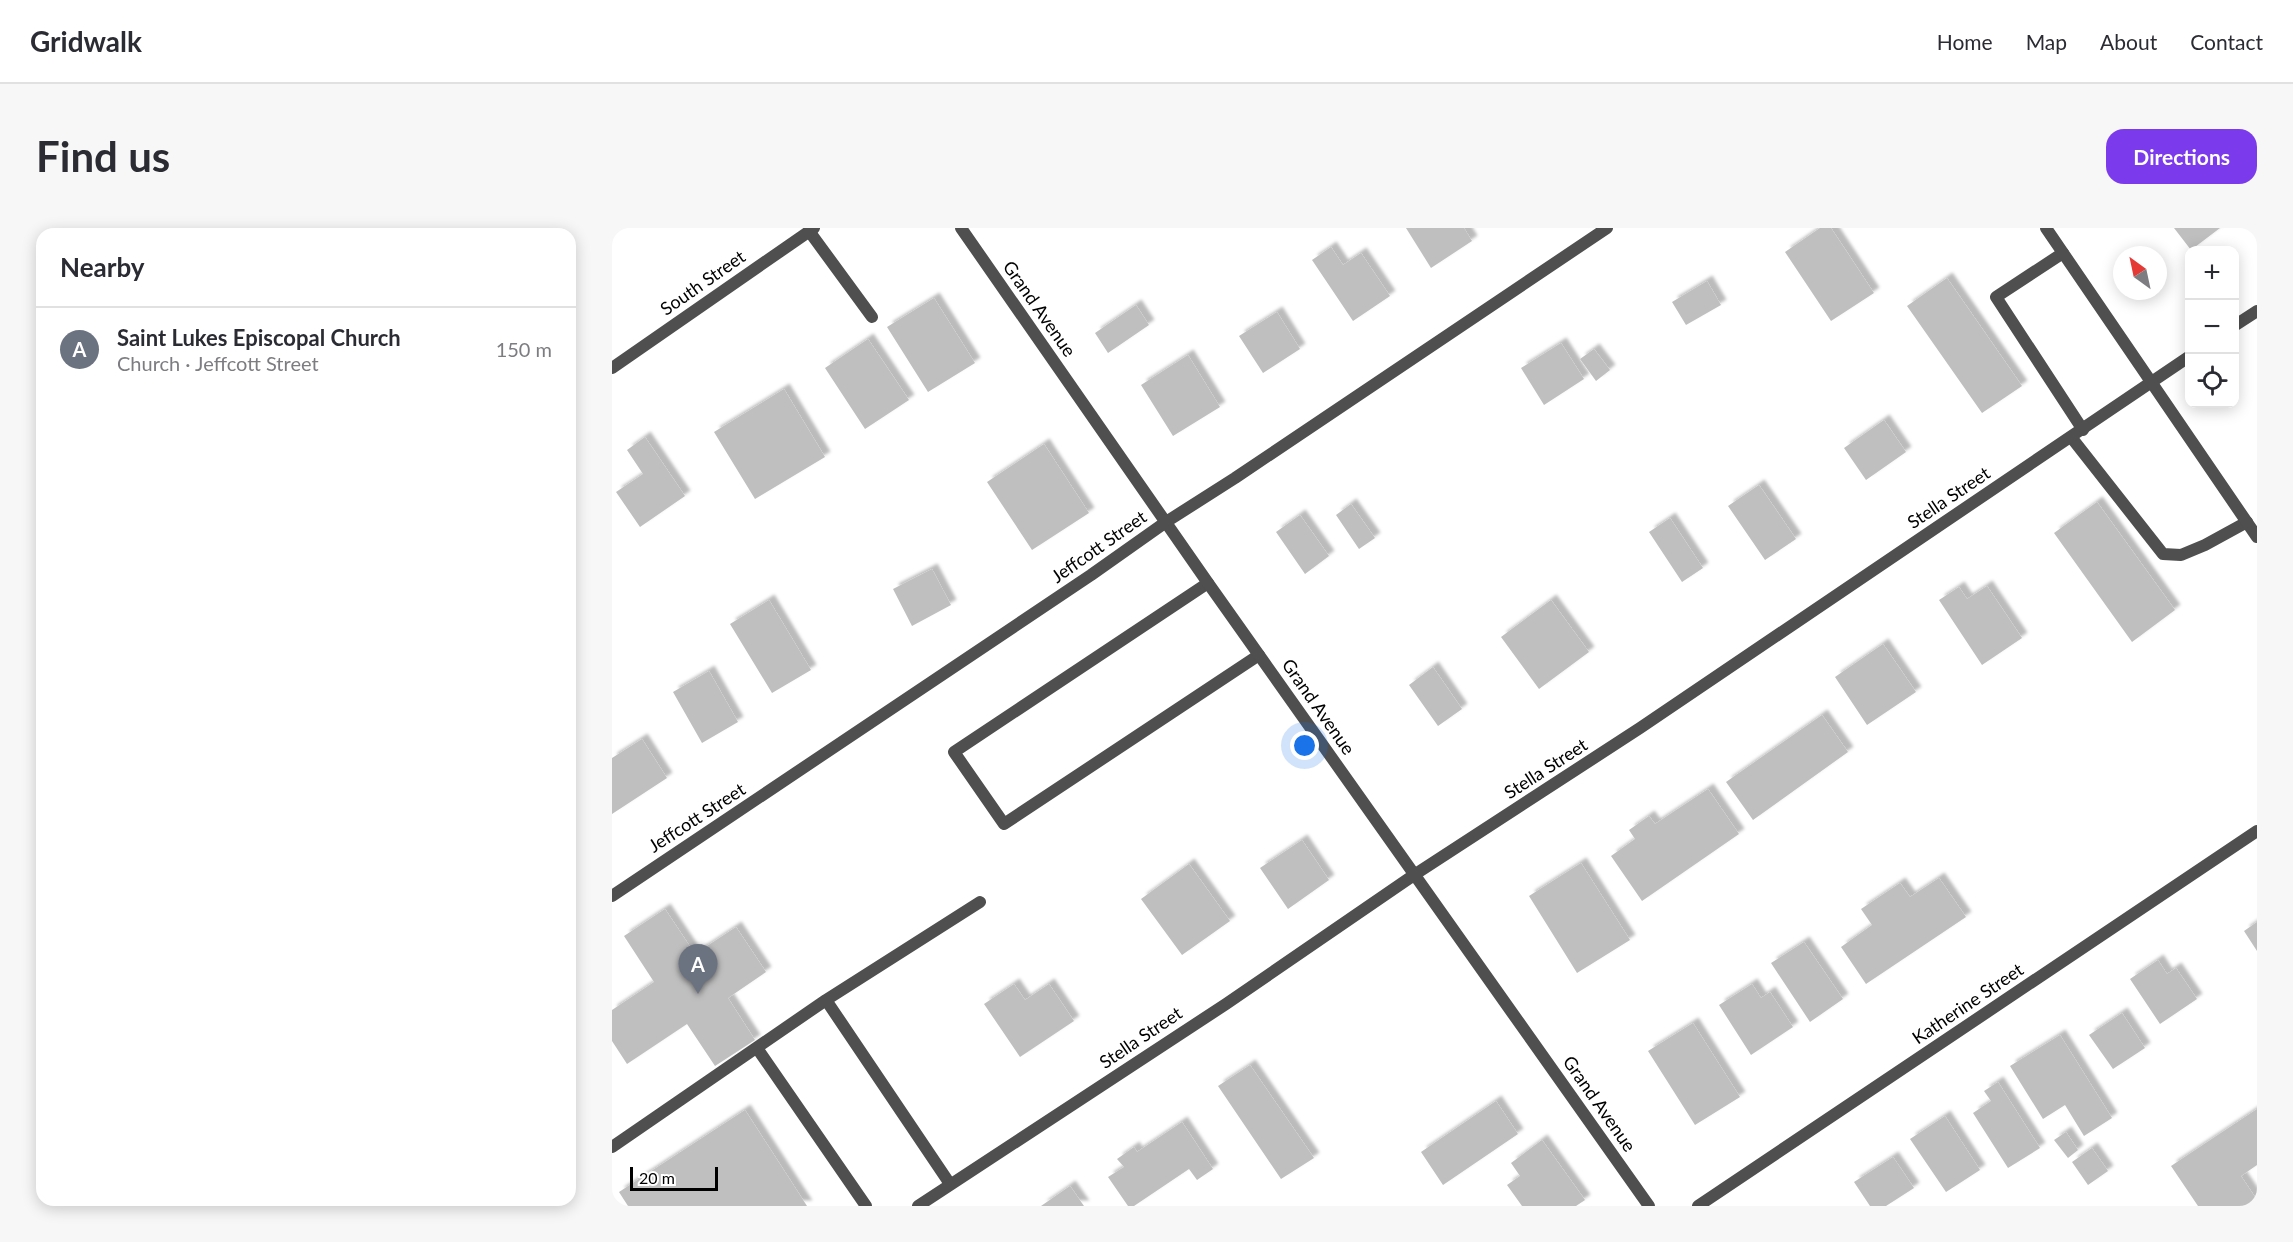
<!DOCTYPE html>
<meta charset="utf-8">
<style>
:root{--surface:#fff;--page:#f7f7f7;--text:#2b2b33;--muted:#7c7c81;--line:#e1e1e2;--accent:#7c3aed}
body{margin:0;font-family:Lato,sans-serif;background:var(--page);color:var(--text)}
.controls{position:absolute;right:18px;top:18px;display:grid;overflow:hidden;border-radius:12px;box-shadow:0 3px 15px #0003}
.controls button{width:54px;height:54px;display:grid;place-items:center;padding:0;border:0;border-bottom:2px solid var(--line);background:var(--surface);color:var(--text);font:30px sans-serif}
.compass{position:absolute;left:1501px;top:18px;width:54px;height:54px;border-radius:50%;background:var(--surface);box-shadow:0 3px 15px #0003;rotate:327deg}
.scale{position:absolute;left:18px;bottom:15px;width:88px;box-sizing:border-box;padding-left:6px;border:3px solid #000;border-top:0;font-size:16px;line-height:21px;white-space:nowrap;color:#000;-webkit-text-stroke:4px #fff;paint-order:stroke}
.you{position:absolute;left:693px;top:518px;width:21px;height:21px;margin:-15px;border:4px solid #fff;border-radius:50%;background:#1a73e8;box-shadow:0 0 0 9px #1a73e833}
.badge{display:grid;place-items:center;width:39px;height:39px;border-radius:50%;background:var(--accent);color:#fff;font-size:20px;font-weight:700}
.pin{position:absolute;translate:-50% -50px;filter:drop-shadow(0 2px 3px #0008)}
.pin::after{content:'';position:absolute;top:32px;width:21px;height:18px;background:inherit;clip-path:polygon(0 0,100% 0,50% 100%)}
.list{margin:0;padding:0;list-style:none}
h2{display:flex;justify-content:space-between;align-items:center;height:78px;margin:0;padding:0 24px;font-size:26px}
h2 small{font-size:20px;font-weight:400;color:var(--muted)}
.list li{display:grid;grid-template-columns:39px 1fr auto;gap:18px;align-items:center;box-sizing:border-box;height:84px;padding:0 24px;border-top:2px solid var(--line)}
.list b{display:block;font-size:22px;white-space:nowrap}
.list p{margin:0;font-size:20px;white-space:nowrap;color:var(--muted)}
.list em{font-size:20px;font-style:normal;color:var(--muted)}
.icon{flex:none;width:33px;height:33px;fill:none;stroke:currentColor;stroke-width:2;stroke-linecap:round;stroke-linejoin:round}
.map{position:relative;flex:none;width:1645px;height:978px;overflow:hidden;border-radius:18px}
header{display:flex;align-items:center;gap:36px;box-sizing:border-box;height:84px;padding:0 30px;background:var(--surface);border-bottom:2px solid var(--line)}
header strong{font-size:28px}
nav{display:flex;gap:33px;margin-inline-start:auto;font-size:21px}
.intro{display:flex;align-items:center;justify-content:space-between;box-sizing:border-box;height:144px;padding:0 36px}
h1{margin:0;font-size:42px}
.button{padding:15px 27px;border-radius:18px;background:var(--accent);color:#fff;font-size:21px;font-weight:700}
main{display:flex;gap:36px;padding:0 36px}
aside{flex:1;background:var(--surface);border-radius:18px;box-shadow:0 3px 15px #0003}
.map>svg:first-child{display:block}
</style>
<header>
<strong>Gridwalk</strong>
<nav><a>Home</a><a>Map</a><a>About</a><a>Contact</a></nav>
</header>
<div class="intro"><h1>Find us</h1><a class="button">Directions</a></div>
<main>
<aside>
<h2>Nearby<small></small></h2>
<ul class="list">
<li><span class="badge" style="background:#6b7280">A</span><div><b>Saint Lukes Episcopal Church</b><p>Church · Jeffcott Street</p></div><em>150 m</em></li>
</ul>
</aside>
<div class="map">
<svg width="1645" height="978" viewBox="0 0 1645 978">
<defs>
<filter id="shadow"><feDropShadow dx="5.5" dy="-5.5" stdDeviation="1.5" flood-color="#0004"/></filter>
</defs>
<rect width="100%" height="100%" fill="#fff"/>
<path fill="#bfbfbf" filter="url(#shadow)" d="M794 0H852L860 13 819 40Z
M1208 0H1219L1262 65 1219 93 1173 24Z
M1562 0H1608L1579 22Z
M719 19 731 37 749 25 778 68 741 93 700 32Z
M1335 50 1410 158 1370 185 1295 78Z
M1095 53 1109 77 1074 97 1060 74Z
M322 70 363 135 316 164 275 99Z
M524 77 537 97 496 125 483 105Z
M665 84 688 121 651 145 627 108Z
M256 111 297 172 253 201 213 140Z
M949 115 972 151 932 177 909 140Z
M982 121 998 142 984 153 968 131Z
M576 127 608 179 561 208 529 157Z
M172 161 213 229 143 271 102 204Z
M1272 192 1294 224 1254 252 1232 220Z
M33 209 73 268 28 299 4 264 31 246 15 222Z
M432 216 477 285 420 322 375 254Z
M1147 257 1184 311 1153 332 1116 278Z
M1485 274 1563 382 1520 414 1442 305Z
M739 276 763 310 747 321 724 287Z
M688 287 717 328 693 346 664 304Z
M1058 290 1091 340 1070 354 1037 304Z
M320 341 339 377 300 398 281 361Z
M1375 358 1410 410 1370 437 1327 372 1347 359 1355 371Z
M157 372 199 442 160 465 118 396Z
M939 372 977 424 927 461 889 409Z
M1271 416 1304 464 1255 497 1223 449Z
M821 439 850 481 826 498 797 457Z
M97 443 126 494 90 515 61 464Z
M1210 487 1236 524 1141 592 1114 554Z
M30 511 55 550 0 586V530Z
M1096 561 1127 606 1030 673 999 628 1023 611 1017 602 1037 588 1043 596Z
M690 612 717 652 676 681 648 640Z
M969 635 1018 712 965 745 917 668Z
M577 636 618 693 570 727 529 671Z
M1327 650 1354 689 1254 756 1229 719 1260 697 1249 681 1288 655 1298 669Z
M53 681 83 726 124 699 154 744 116 770 143 812 103 838 75 796 15 836 0 813V782L42 754 12 708Z
M1645 694V723L1632 703Z
M1192 714 1231 771 1198 794 1159 735Z
M1546 732 1555 746 1564 740 1585 771 1548 796 1518 751Z
M402 756 413 772 437 756 462 793 408 829 372 776Z
M1140 756 1149 770 1158 764 1181 799 1139 827 1107 777Z
M1510 785 1533 820 1501 841 1477 807Z
M1081 795 1128 869 1083 897 1036 823Z
M1448 807 1500 890 1472 908 1453 877 1431 891 1398 838Z
M638 837 702 930 669 951 606 858Z
M1386 854 1428 920 1396 940 1361 885 1379 873 1372 863Z
M884 873 906 906 831 957 809 924Z
M1645 881V937L1629 948 1645 972V978H1586L1559 938Z
M133 882 195 978H16L7 964Z
M1333 888 1368 942 1334 964 1298 911Z
M570 894 601 941 585 952 577 941 522 978H516L496 949 512 939 505 931 522 919 525 924Z
M1454 904 1466 922 1456 930 1442 912Z
M930 912 973 972 964 978H910L895 957 908 948 899 935Z
M1480 920 1496 943 1476 957 1460 934Z
M1281 929 1302 960 1274 978H1258L1242 954Z
M458 958 472 978H429Z"/>
<g fill="none" stroke-linecap="round" stroke-linejoin="round">
<path stroke="#4f4f4f" stroke-width="12" d="M197 3 260 89
M1451 25 1384 69 1471 202
M1459 209 1551 326 1569 327 1593 317 1635 294
M596 355 342 524 392 596 647 427
M214 772 338 956
M145 820 254 978
M0 919 214 772 368 674"/>
<path stroke="#4f4f4f" stroke-width="12" d="M349 0 596 355 1037 978
M1622 98 1645 83
M0 140 202 0
M0 668 479 347 554 294 623 250 995 0
M306 978 614 776 802 647 1028 500 1578 128
M1086 978 1645 603"/>
<path stroke="#4f4f4f" stroke-width="12" d="M1434 0 1645 309"/>
</g>
<g text-anchor="middle" stroke-width="6" stroke-linejoin="round" paint-order="stroke">
<g font-size="18" fill="#000" stroke="#fff">
<text transform="translate(91 55) rotate(-35)" y="6">South Street</text>
<text transform="translate(427 81) rotate(55)" y="6">Grand Avenue</text>
<text transform="translate(1337 270) rotate(-34)" y="6">Stella Street</text>
<text transform="translate(487 319) rotate(-35)" y="6">Jeffcott Street</text>
<text transform="translate(706 479) rotate(55)" y="6">Grand Avenue</text>
<text transform="translate(934 541) rotate(-33)" y="6">Stella Street</text>
<text transform="translate(85 590) rotate(-33)" y="6">Jeffcott Street</text>
<text transform="translate(1356 776) rotate(-34)" y="6">Katherine Street</text>
<text transform="translate(529 810) rotate(-34)" y="6">Stella Street</text>
<text transform="translate(987 876) rotate(55)" y="6">Grand Avenue</text>
</g>
</g>
</svg>
<div class="controls">
<button>+</button>
<button>−</button>
<button><svg class="icon" aria-label="locate" viewBox="0 0 24 24"><circle cx="12" cy="12" r="6"/><path d="M12 2v4M12 18v4M2 12h4M18 12h4"/></svg></button>
</div>
<svg class="compass" viewBox="-18 -18 36 36"><path d="M0-13l5 13h-10z" fill="#e53935"/><path d="M0 13l5-13h-10z" fill="#7c7c81"/></svg>
<div class="scale">20 m</div>
<div class="you"></div>
<div class="pin badge" style="left:86px;top:766px;background:#6b7280">A</div>
</div>
</main>
